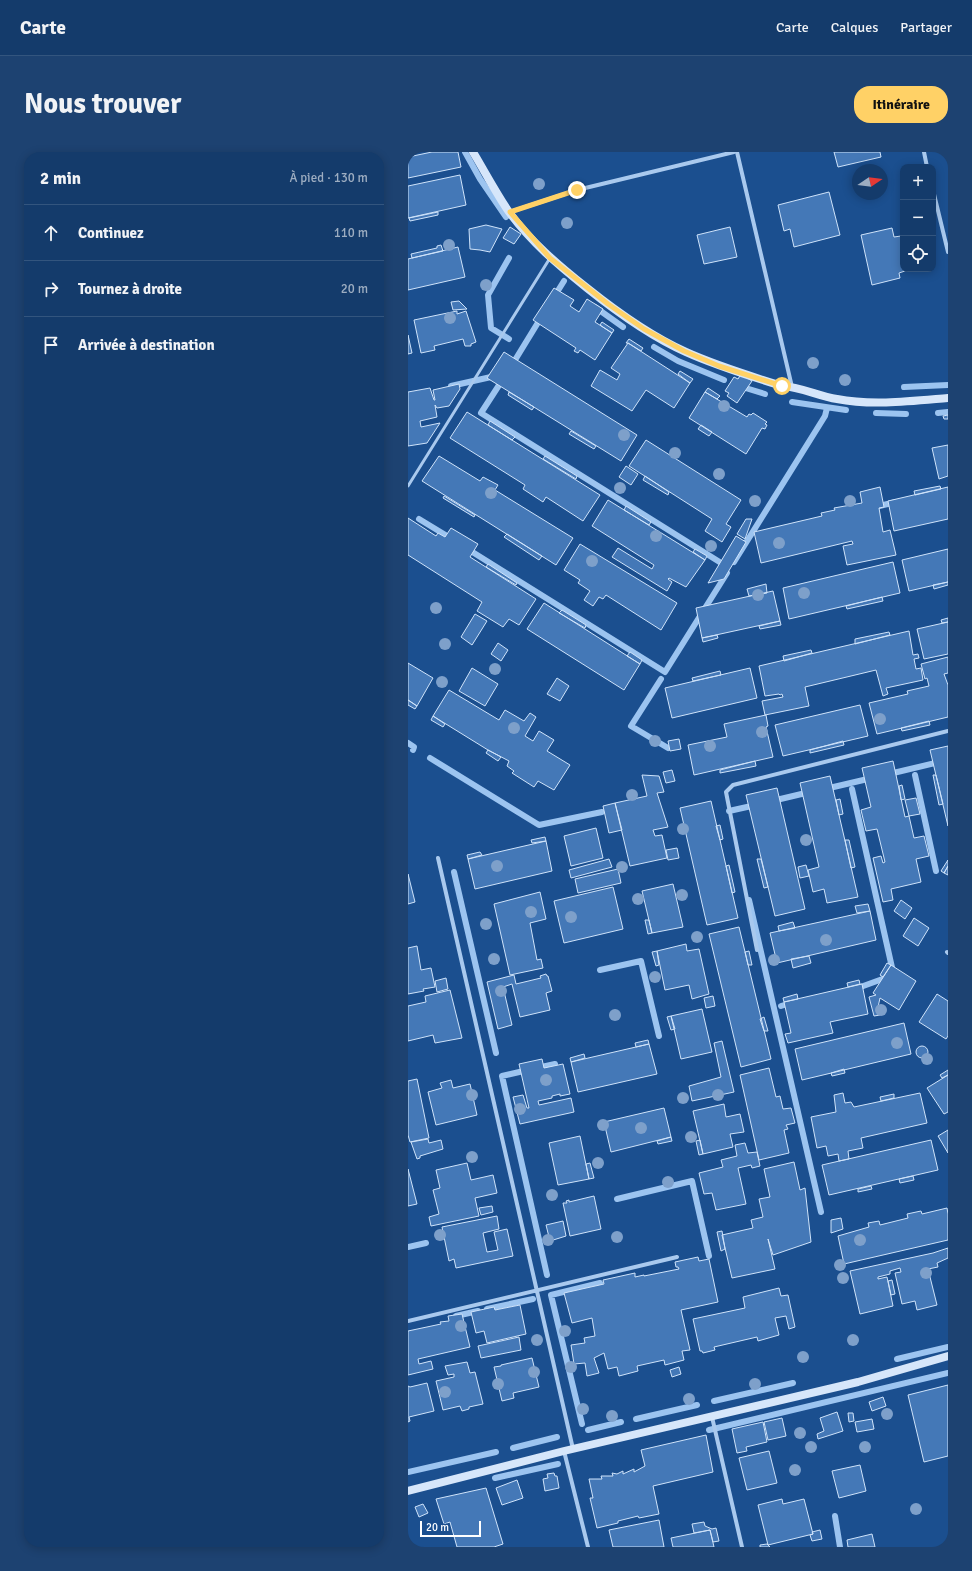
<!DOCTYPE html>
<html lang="fr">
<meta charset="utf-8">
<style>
:root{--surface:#143b6b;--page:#1d4271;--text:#f1f3f6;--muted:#9dadc1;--line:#33557e;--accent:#ffd166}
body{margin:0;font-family:Signika,sans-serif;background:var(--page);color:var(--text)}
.controls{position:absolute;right:12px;top:12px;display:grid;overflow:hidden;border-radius:8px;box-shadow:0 2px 10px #0003}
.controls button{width:36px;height:36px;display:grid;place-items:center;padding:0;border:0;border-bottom:1px solid var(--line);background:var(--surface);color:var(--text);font:20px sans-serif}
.compass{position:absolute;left:444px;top:12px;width:36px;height:36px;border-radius:50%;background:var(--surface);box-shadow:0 2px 10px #0003;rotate:77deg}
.scale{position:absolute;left:12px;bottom:10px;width:61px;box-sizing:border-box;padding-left:4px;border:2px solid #fff;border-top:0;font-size:11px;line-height:14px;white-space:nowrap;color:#fff;-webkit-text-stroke:3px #1b4f8f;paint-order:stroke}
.stop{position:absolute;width:12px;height:12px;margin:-9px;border:3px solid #ffd166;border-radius:50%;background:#fff}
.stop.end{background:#ffd166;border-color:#fff;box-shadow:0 1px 4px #0008}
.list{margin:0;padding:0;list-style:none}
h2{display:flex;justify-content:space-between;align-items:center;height:52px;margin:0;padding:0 16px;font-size:17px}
h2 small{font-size:13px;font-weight:400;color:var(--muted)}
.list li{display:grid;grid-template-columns:26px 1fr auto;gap:12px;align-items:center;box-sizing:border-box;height:56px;padding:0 16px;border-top:1px solid var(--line)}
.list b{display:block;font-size:15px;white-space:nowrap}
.list em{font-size:13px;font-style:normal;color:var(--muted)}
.icon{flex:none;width:22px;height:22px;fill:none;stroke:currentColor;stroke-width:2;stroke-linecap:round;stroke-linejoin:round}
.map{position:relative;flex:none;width:540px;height:1395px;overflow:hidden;border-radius:16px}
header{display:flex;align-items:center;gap:24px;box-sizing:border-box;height:56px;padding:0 20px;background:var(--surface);border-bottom:1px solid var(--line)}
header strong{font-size:19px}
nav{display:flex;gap:22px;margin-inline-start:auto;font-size:14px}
.intro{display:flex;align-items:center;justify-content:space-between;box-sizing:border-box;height:96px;padding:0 24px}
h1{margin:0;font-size:28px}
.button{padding:10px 18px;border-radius:16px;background:var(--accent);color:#111;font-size:14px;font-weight:700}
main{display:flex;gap:24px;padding:0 24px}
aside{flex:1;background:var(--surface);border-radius:16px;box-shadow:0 2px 10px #0003}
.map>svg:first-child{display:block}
</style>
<header>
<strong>Carte</strong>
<nav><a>Carte</a><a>Calques</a><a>Partager</a></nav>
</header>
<div class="intro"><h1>Nous trouver</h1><a class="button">Itinéraire</a></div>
<main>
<aside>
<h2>2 min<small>À pied · 130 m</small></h2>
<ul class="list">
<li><svg class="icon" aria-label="ahead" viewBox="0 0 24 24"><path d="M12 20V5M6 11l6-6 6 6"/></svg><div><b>Continuez</b></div><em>110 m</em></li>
<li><svg class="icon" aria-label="right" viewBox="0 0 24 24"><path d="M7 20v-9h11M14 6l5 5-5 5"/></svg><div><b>Tournez à droite</b></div><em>20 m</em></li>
<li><svg class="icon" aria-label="arrive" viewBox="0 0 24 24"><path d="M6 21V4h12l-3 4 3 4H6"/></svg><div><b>Arrivée à destination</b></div></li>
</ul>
</aside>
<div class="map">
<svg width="540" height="1395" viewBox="0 0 540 1395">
<rect width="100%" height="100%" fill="#1b4f8f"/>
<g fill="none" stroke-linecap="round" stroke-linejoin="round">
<path stroke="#9cc4f0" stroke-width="6" d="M57 0 72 27 98 65
M146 145 156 129
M187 155 215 175
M101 187 83 176 80 143 101 106
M246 195 270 209 316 228
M104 213 134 164
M95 227 73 261 318 414
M43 234 83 225
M331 234 357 242
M496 235 540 233
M384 250 438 258
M468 261 498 262
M530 261 540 260
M467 355 488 350
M11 367 44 387
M58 396 257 520 319 421
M326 410 417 264 419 256
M253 527 223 574 260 596
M0 591 6 595 5 598
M22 606 131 673 194 660
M481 622 540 608
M507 623 528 719
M417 637 464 626
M444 637 485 820
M364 649 402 640
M321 659 348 653
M46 720 88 901
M341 748 413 1060
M192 818 233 809 251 884
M447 837 480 825
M373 854 383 851
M129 916 147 912
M120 918 94 924 139 1123
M209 1047 284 1029 301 1104
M0 1095 18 1091
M79 1157 125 1147
M48 1164 70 1159
M489 1207 540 1195
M306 1249 385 1231
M228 1267 289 1253
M174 1272 143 1143 192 1131
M180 1278 213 1270
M301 1278 540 1221
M105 1296 149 1285
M0 1320 88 1300
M87 1326 150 1312
M427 1364 432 1395"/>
</g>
<path fill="#4478b7" stroke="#cfe3fa" d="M24 0H50L53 15 0 26V5Z
M426 0H472L473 5 430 15Z
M52 23 58 53 0 66V34Z
M421 40 432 83 386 95 382 77 376 79 370 53Z
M30 60V63L2 69 1 66Z
M78 73 94 77 82 100 72 98 62 97 61 77Z
M102 75 113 82 106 92 95 86Z
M322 75 329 105 296 112 289 83Z
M484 76 486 85 493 84 495 86V117H500V118L491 121 492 126 464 133 453 83Z
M33 93 35 99 4 106 3 102 29 96V94Z
M50 95 57 125 0 138V107Z
M146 136 166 148 162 154 171 160 179 147 195 157 187 170 204 181 187 208 172 198 170 201 166 199 168 196 125 168Z
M51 149 59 157 45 158 43 150Z
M49 159V162L58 159 68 190 63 192V194H57L55 187 26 194 27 198 13 201 6 168Z
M194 170 206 178 204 181 192 173Z
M0 183 4 201 0 202Z
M221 187 235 196 233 199 220 191H218Z
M220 191 282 231 266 256 238 238 224 259 183 234 192 218 209 228 212 222 203 216Z
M96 200 229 283 213 309 79 226Z
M272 219 285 227 282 231 270 222Z
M333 222 344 229 329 251 319 244 321 241 317 239 326 225 330 227Z
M51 232 52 237 41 254 29 256 27 253 29 265 12 269 13 275 32 271 19 291 0 294V240L22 236 26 248H27L25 238Z
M300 236 312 244 309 247 297 240Z
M101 240 126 255 124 258 100 243Z
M297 240 339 265 341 262 343 263 345 261 359 270 357 272 359 273 357 277 354 276 338 302 281 266Z
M59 260 192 343 175 369 138 345 135 350 115 337 117 333 42 286Z
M540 263V267H536L535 264Z
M82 269 107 285 104 288 80 273Z
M293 273 304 280 301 284 290 277Z
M163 279 188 294 186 297 161 282Z
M238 288 333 348 318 372 323 375 314 390 297 379 304 367 221 314Z
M540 293V324L531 327 524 296Z
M31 304 72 329 75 325 90 333 87 338 165 386 148 413 14 329Z
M137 304 169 324 168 327 135 307Z
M218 314 230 322 223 333 211 325Z
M237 324 261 340 260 343 235 328Z
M532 334 533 337 507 343 506 339Z
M472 335 476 355 471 356 475 380 482 378 488 403 439 413 435 394 445 392 444 389 353 411 346 380 414 364 413 361 427 358 426 356 454 351 452 340Z
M540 335V367L486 379 480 349Z
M36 344 67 363 66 365 35 346Z
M200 348 297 408 278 435 261 426 260 427 264 430 259 439 204 405 210 396 244 417 246 413 184 374Z
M218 354 243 370 241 373 216 358Z
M0 366 28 384 30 381 37 385 43 376 70 392 62 405 128 447 111 473 101 467 95 475 69 459 74 450 0 403Z
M338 367H344L337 387 329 382Z
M99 382 134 404 131 408 96 385Z
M328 384 338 390 316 427 300 431Z
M172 392 269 451 253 478 198 443 195 447 191 445 185 454 176 448 182 439 170 431 172 428 156 418Z
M287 397 299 404 297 408 285 400Z
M540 397V430L501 439 494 408Z
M485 410 492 441 381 467 375 436Z
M80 412 109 431 108 433 78 415Z
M540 430V433L526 437 525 433Z
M358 432 359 441 341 444 339 437Z
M365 439 372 469 294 486 288 456Z
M474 445 475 449 439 457 438 454Z
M136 451 232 512 216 538 119 477Z
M154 458 178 473 177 476 151 461Z
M67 462 79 469 64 493 53 485Z
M540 466V470L534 471 533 468Z
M372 469 373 473 352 477 351 474Z
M540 470V502L516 507 509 477Z
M501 479 505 503 510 502 511 506 506 507 508 517 513 516 515 528 478 536 480 542 475 544 468 518 397 535 401 554 357 563 354 549 375 545 374 542 372 543 371 542 357 544 351 514Z
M481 480 482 483 447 492V487Z
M309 483 310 486 295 490 294 486Z
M90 491 100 498 93 509 83 502Z
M403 498 404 501 376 509 375 504Z
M222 500 234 508 232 512 219 504Z
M540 505V521L536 522 540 533V565L469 582 461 551 500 542 499 539 521 534 519 526 517 527 513 512Z
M0 511 25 526 9 554 0 548Z
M64 516 90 532 77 554 51 539Z
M342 516 349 546 264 566 257 536Z
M312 519 313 523 285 529 284 526Z
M149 526 161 534 152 549 139 542Z
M41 538 91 568 97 558 116 569 122 561 128 565 117 584 125 589 131 579 146 588 139 599 162 613 146 638 130 629 126 635 104 621 106 619 99 614 101 609 80 598 25 564Z
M0 548 9 554 7 557 0 553Z
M452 553 460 584 375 604 367 573Z
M358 563 360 574 358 575 365 605 286 623 280 593 319 585 316 572Z
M25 564 37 572 35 575 23 568Z
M521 569 522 573 494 579 493 576Z
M271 587 273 597 262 599 260 589Z
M435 589 436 593 402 601V598Z
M540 594V674L522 598Z
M80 598 93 605 90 609 78 601Z
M347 609 348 614 312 621V618Z
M485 609 497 665 501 664 506 686 516 684 521 704 508 707 513 730 483 737 485 748 475 750 465 706 473 704 475 711 477 710 469 677 458 679 453 658 463 655 454 616Z
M264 618 267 629 258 631 255 620Z
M234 623 251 624 256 640 249 641 260 675 245 678 247 684 254 683 259 706 222 714 207 651 239 644Z
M525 623H528L535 652 531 653Z
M422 624 450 745 419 751 416 737 405 740 400 718 411 715 392 631Z
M494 633 497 647 493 648 491 634Z
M369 636 397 757 367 764 338 643Z
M508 646 512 662 501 664 497 648Z
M432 647 435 662 431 663 428 648Z
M303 649 330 766 299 773 272 656Z
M207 651 214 678 201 681 195 654Z
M312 673 315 687 312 688 308 674Z
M188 676 195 706 163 714 156 684Z
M137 685 138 689 124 691 123 688Z
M437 688H441L447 715 443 716Z
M138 689 144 719 67 737 60 707Z
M269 696 271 706 260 708 258 698Z
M72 700 74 703 60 707 59 703Z
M201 707 204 715 163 726 161 718Z
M349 707H353L360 735 356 736Z
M540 708V714L536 721 533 719Z
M321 713 327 740 324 741 318 714Z
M398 713 401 724 392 726 390 715Z
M540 714V723L536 721Z
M210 717 213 731 170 741 167 727Z
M0 722 7 750 0 752Z
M265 732 275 775 244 781 234 739Z
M205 735 215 777 156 791 146 749Z
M132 740 138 767 122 771 129 808 133 807 135 816 102 823 86 752Z
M493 748 504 756 497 767 486 759Z
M460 752 462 759 449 761 447 754Z
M462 759 468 788 369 811 362 781Z
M506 766 521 776 510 794 495 784Z
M237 768H241L244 781 240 782Z
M385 770 387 776 371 779 370 774Z
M331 775 363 907 333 915 301 782Z
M278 792 279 799 291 797 301 842 284 847 281 833 257 838 249 799Z
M9 794 13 818 23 816 27 835 15 837 16 839 0 842V796Z
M249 799 251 813 248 814 244 800Z
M341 799 344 813H340L337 800Z
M401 804 403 811 385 816 383 807Z
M479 811 483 813 475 825 472 823Z
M483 813 508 829 491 858 472 846 470 855 472 863 466 864 461 845 468 843 465 841Z
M138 822 139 824H140L144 839 138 841 142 858 112 865 104 832 95 835 104 873 90 877 79 830 106 823 108 832 133 826 132 824Z
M38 826 40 837 29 840 27 829Z
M451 828 452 832 440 835 439 831Z
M454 832 460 862 422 870 425 881 380 891 377 882 383 881 376 850Z
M42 838 54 886 27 891 25 883 0 889V854L18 850 17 844Z
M389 842 390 847 376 850 375 846Z
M529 842 540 849V884L538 887 511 870Z
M305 844 307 854 298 856 296 846Z
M294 857 304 900 273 907 263 864Z
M263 864 267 877 263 878 259 865Z
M356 865 360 879H356L352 867Z
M496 871 503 902 394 928 387 897Z
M240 888 241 892 228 895 227 891Z
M314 889 326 940 284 949 281 934 313 925 306 891Z
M241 892 249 922 170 940 163 910Z
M508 900a6 6 0 1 1 12 0a6 6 0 1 1-12 0Z
M176 902 177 906 163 910 162 906Z
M134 907 136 916 155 912 162 942 152 944V942L144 944V946L130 949 131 953 163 946 166 960 112 972 105 945 115 943 119 956H121L111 912Z
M361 916 368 945 372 944 375 957 383 956 387 971 378 973 380 977 376 978 381 1001 351 1008 332 923Z
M436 917 437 921 424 924 423 921Z
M540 918V923L534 926 532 923Z
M540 923V960L536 962 519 936Z
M9 927 21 986 2 990 0 983V929Z
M43 928 45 936 62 932 69 963 28 973 20 940 34 936 32 931Z
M435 941 437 951 443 950 446 955 512 941 519 971 453 986 455 996 440 999 441 1007 431 1009 430 1002 420 1004 418 994 409 996 403 965 428 960 426 943Z
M486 942V946L473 949 472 945Z
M316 952 318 965 332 962 336 980 322 982 325 995 295 1002 285 959Z
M256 956 263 985 203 1000 196 970Z
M540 978V1001L530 984Z
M172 984 181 1027 150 1033 141 991Z
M263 985 264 989 250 992 249 989Z
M20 987 21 991 33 988 35 997 12 1004V1006L9 1007 3 990Z
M292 988 295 1002 291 1003 288 989Z
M523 988 530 1018 421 1043 414 1013Z
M337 991 340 1001 349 1000 352 1014 344 1016 343 1013 330 1016 338 1052 308 1058 304 1041 296 1042 291 1021 315 1015 313 1008 329 1004 327 993Z
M386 1010 392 1038 397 1036 403 1090 365 1103 360 1087 367 1117 324 1126 314 1083 345 1076 343 1068 355 1065 351 1047 362 1045 356 1017Z
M59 1011 63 1028 85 1023 89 1041 67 1046 71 1064 23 1074 21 1065 31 1062 25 1038 32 1036 28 1018Z
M182 1011 186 1026 181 1027 178 1012Z
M0 1017 9 1052 0 1054Z
M505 1024 506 1028 492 1031 491 1027Z
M463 1034 464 1037 450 1040V1037Z
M186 1044 193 1077 162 1084 155 1051H159L158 1049 161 1048V1050Z
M84 1054 85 1060 73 1063 71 1056Z
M539 1056 540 1062V1088L436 1112 430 1084 461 1075 460 1071 471 1069 472 1073 500 1066 499 1062 513 1059 514 1062Z
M89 1064 91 1077 75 1081 79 1100 90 1098 86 1080 99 1077 105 1104 48 1116 46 1107 41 1109 34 1075Z
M433 1066 435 1077 423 1081V1068Z
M155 1069 158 1084 142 1089 138 1073Z
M314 1079 317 1097 313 1099 309 1080Z
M540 1096V1106L529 1111 530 1115 520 1117 529 1153 509 1158 507 1149 494 1152 487 1121 493 1120 492 1116 482 1119V1122L470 1125V1127L479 1125 485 1154 452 1162 442 1119 525 1101Z
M290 1105 291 1109 301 1107 310 1150 273 1158 282 1198 274 1199 276 1208 257 1213 256 1208 229 1214 230 1219 211 1224 209 1215 200 1217 196 1201 186 1206 191 1221 179 1224 177 1211 166 1212 163 1193 177 1191 176 1186 187 1184 184 1166 164 1171 156 1141 196 1132 195 1128 227 1121V1125L236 1123V1124L271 1117 270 1115H268L267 1110Z
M484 1128 487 1142 483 1143 480 1129Z
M371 1136 373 1144 380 1143 387 1175 381 1177 378 1164 367 1166 371 1183 350 1189 349 1185 306 1195 307 1198 295 1201 294 1199H292L285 1167 337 1156 335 1145Z
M112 1153 118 1182 79 1191 76 1179 68 1181 63 1160 86 1155 87 1158Z
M54 1162 62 1195 10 1207 11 1212 23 1209 25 1217 0 1223V1179L33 1172 32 1170 41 1169 40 1164Z
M111 1185 113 1198 73 1206 70 1194Z
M124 1206 131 1235 105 1241 106 1246 94 1249 86 1215 93 1214V1213Z
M59 1210 62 1221 67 1220 75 1252 61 1255V1257L54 1259 52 1254 35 1258 28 1229 46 1225V1222L40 1223 37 1214Z
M271 1215 273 1222 264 1225 262 1218Z
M19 1231 26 1259 1 1265 2 1269 0 1270V1234L2 1235Z
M540 1233V1304L516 1310 500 1243Z
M475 1245 478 1254 464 1259 461 1250Z
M429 1260 435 1279 410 1287 409 1282 416 1279 412 1266Z
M440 1261H445L446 1269 441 1270Z
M374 1266 378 1284 360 1288 356 1270Z
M464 1267 466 1277 449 1280 447 1270Z
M355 1270 359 1290 338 1295 339 1299 329 1301 324 1277Z
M298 1283 305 1320 245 1334 251 1362 231 1366 230 1364 210 1369V1371L189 1376 182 1346H185L181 1327H194L193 1324H205L204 1321 209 1322 215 1319V1322L226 1317V1320L237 1314 233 1298Z
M361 1299 369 1331 339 1338 331 1306Z
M452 1313 458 1339 431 1346 424 1319Z
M146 1321 147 1324H149L151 1336 137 1339 135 1327 140 1326 139 1322Z
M109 1328 115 1346 94 1353 88 1336Z
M78 1336 95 1392 86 1395H49L42 1370 36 1372 28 1347Z
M374 1347 375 1352 396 1347 405 1382 360 1393 350 1353Z
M15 1352 20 1361 11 1365 7 1355Z
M251 1368 256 1395H205L201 1378Z
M296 1370 297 1374 304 1377 308 1376 311 1389 305 1390 302 1378 286 1381 284 1372Z
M302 1378 306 1395H265L263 1386Z
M412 1378 414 1387 404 1389 402 1383 405 1382 404 1380Z
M464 1382 467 1395H440L439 1388Z
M359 1392 362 1395H352V1393Z"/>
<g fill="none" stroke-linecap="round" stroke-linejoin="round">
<path stroke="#a9c9ee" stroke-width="3" d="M0 334 142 106"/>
<path stroke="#a9c9ee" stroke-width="4" d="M329 0 384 235
M516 0 519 15
M525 38 540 100
M102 60 169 38 326 0
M30 706 165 1297
M349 798 318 640 325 633 540 579
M539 800 540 801
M0 1169 269 1105
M304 1265 334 1395
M156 1299 180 1395"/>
<path stroke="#d6e6fa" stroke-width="8" d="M65 0C77 20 88 41 101 60 123 90 150 113 179 136 209 160 242 184 278 200 309 214 342 224 374 234 393 235 410 244 429 247 464 254 505 249 540 246
M0 1339 156 1299 450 1230 540 1204"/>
</g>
<g fill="#7ea0ca">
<circle cx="131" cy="32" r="6"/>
<circle cx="159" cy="71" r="6"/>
<circle cx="41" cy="93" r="6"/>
<circle cx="78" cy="133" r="6"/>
<circle cx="42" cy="166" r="6"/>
<circle cx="405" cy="211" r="6"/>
<circle cx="437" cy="228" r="6"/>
<circle cx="316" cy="254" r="6"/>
<circle cx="216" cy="283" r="6"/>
<circle cx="267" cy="301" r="6"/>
<circle cx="311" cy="322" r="6"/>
<circle cx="212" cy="336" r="6"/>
<circle cx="83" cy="341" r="6"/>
<circle cx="347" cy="349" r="6"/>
<circle cx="442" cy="349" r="6"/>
<circle cx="248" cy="384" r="6"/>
<circle cx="371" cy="391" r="6"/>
<circle cx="303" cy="394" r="6"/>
<circle cx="184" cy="409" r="6"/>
<circle cx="396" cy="441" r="6"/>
<circle cx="350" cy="443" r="6"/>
<circle cx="28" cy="456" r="6"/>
<circle cx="37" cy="492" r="6"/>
<circle cx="87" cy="517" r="6"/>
<circle cx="34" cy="530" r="6"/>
<circle cx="472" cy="567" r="6"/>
<circle cx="106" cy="576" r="6"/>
<circle cx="354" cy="580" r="6"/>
<circle cx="247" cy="589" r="6"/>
<circle cx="302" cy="594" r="6"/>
<circle cx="224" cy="643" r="6"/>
<circle cx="275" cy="677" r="6"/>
<circle cx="398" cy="688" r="6"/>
<circle cx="89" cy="714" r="6"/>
<circle cx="214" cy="715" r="6"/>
<circle cx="274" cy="743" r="6"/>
<circle cx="230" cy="747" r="6"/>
<circle cx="123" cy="760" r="6"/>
<circle cx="163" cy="765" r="6"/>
<circle cx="78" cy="772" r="6"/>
<circle cx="289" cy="785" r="6"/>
<circle cx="418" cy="788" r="6"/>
<circle cx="86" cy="807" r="6"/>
<circle cx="366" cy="808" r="6"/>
<circle cx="247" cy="825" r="6"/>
<circle cx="93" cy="839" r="6"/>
<circle cx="473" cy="858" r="6"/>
<circle cx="207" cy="863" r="6"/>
<circle cx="489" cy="891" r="6"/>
<circle cx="519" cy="907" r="6"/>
<circle cx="138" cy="928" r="6"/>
<circle cx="64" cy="943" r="6"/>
<circle cx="310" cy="943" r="6"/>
<circle cx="275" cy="946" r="6"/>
<circle cx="112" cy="957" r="6"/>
<circle cx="195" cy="973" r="6"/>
<circle cx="233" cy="976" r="6"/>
<circle cx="283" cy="985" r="6"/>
<circle cx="64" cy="1005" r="6"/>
<circle cx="190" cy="1011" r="6"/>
<circle cx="260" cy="1030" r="6"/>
<circle cx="144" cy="1043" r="6"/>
<circle cx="32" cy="1083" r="6"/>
<circle cx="209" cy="1085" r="6"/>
<circle cx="140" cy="1088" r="6"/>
<circle cx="452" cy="1088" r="6"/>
<circle cx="432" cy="1113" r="6"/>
<circle cx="518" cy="1121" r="6"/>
<circle cx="435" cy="1126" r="6"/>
<circle cx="53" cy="1174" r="6"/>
<circle cx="157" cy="1179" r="6"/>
<circle cx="129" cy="1188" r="6"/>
<circle cx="445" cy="1188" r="6"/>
<circle cx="395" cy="1205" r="6"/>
<circle cx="163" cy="1215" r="6"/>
<circle cx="126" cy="1220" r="6"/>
<circle cx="90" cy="1232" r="6"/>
<circle cx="347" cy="1232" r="6"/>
<circle cx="37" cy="1240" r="6"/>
<circle cx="281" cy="1247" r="6"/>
<circle cx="175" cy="1257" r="6"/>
<circle cx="479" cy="1262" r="6"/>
<circle cx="204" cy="1264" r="6"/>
<circle cx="392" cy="1281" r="6"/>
<circle cx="403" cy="1295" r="6"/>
<circle cx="457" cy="1295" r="6"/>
<circle cx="387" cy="1318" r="6"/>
<circle cx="508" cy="1357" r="6"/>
</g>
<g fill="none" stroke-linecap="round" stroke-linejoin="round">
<path stroke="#ffd166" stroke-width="5" d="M169 38 102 60 142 106 200 152 236 177 276 199 311 214 374 234"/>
</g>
</svg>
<div class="controls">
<button>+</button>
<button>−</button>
<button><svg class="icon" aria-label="locate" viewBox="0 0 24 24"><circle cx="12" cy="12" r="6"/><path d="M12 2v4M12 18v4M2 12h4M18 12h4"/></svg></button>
</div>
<svg class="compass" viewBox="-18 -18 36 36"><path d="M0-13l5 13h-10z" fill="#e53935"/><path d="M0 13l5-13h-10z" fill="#9dadc1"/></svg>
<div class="scale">20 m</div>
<div class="stop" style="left:374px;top:234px"></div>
<div class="stop end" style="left:169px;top:38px"></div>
</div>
</main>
